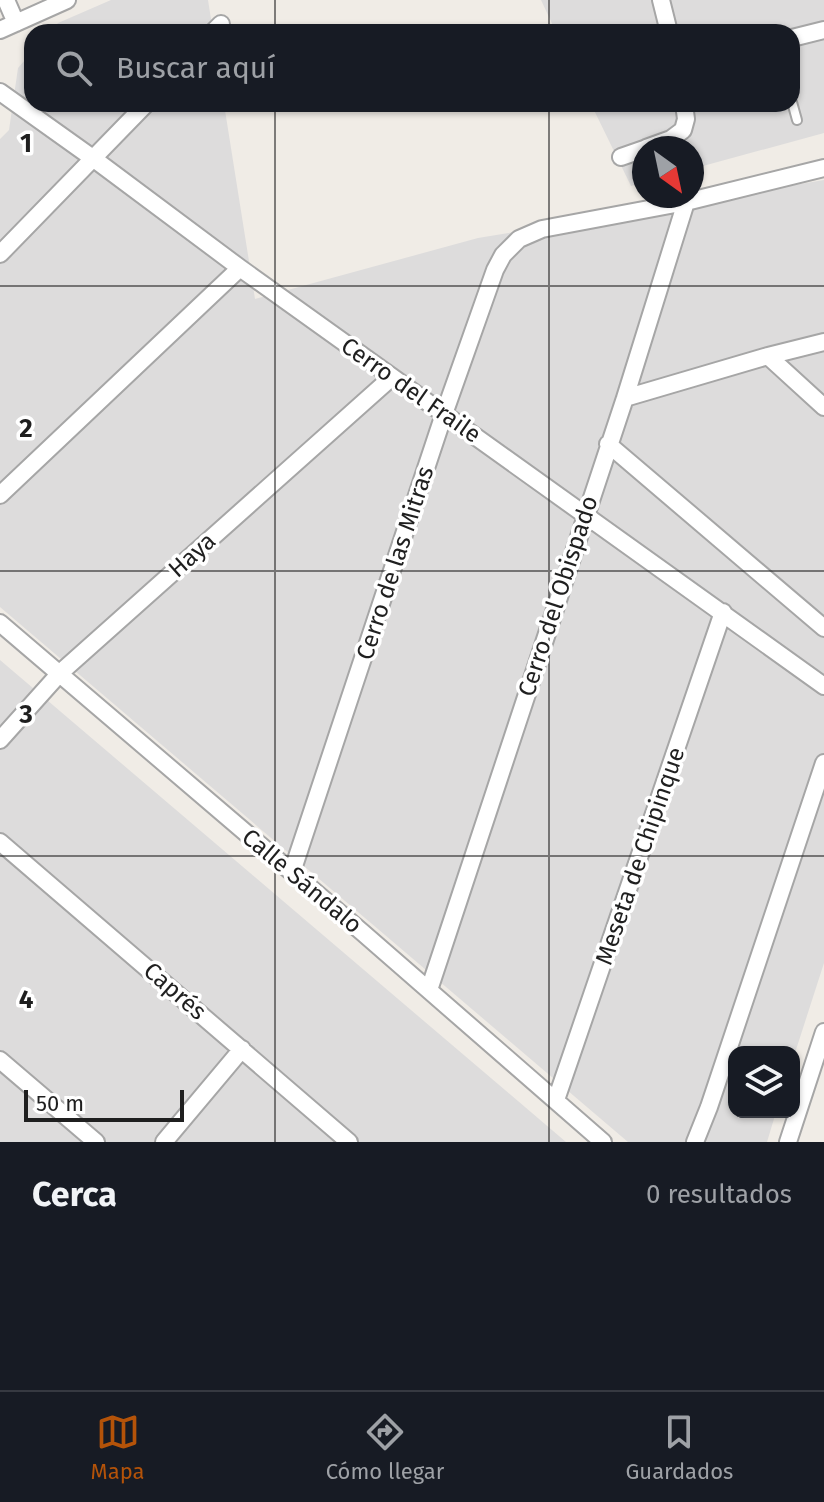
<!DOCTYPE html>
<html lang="es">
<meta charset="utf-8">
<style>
:root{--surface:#171b24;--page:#242831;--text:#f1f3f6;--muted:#9ea1a6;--line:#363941;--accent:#b45309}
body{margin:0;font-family:"Fira Sans",sans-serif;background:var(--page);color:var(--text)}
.controls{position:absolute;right:24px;bottom:24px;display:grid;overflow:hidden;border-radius:16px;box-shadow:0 2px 6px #0004}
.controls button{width:72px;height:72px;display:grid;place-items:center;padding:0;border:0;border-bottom:2px solid var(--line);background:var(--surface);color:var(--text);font:40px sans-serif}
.compass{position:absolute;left:632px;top:136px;width:72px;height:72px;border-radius:50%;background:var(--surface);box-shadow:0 2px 6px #0004;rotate:147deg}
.scale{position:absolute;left:24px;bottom:20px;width:160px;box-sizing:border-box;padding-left:8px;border:4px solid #1f1f1f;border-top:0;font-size:22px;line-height:28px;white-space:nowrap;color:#1f1f1f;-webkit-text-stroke:6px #fff;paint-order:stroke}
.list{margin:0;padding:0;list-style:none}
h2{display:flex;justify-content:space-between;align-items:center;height:104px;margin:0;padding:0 32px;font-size:34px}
h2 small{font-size:26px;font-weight:400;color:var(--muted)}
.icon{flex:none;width:44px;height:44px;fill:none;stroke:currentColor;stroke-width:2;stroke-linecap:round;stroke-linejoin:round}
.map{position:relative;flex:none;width:824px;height:1142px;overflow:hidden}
.search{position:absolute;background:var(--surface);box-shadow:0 2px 6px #0004;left:24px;right:24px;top:24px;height:88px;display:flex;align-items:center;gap:20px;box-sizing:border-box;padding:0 28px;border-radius:24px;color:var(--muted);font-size:30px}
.sheet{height:248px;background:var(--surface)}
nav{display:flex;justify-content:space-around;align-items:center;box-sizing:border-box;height:112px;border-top:2px solid var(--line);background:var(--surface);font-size:22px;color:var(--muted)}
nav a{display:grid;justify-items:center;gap:4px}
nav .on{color:var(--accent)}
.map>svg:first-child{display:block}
</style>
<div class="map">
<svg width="824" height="1142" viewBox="0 0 824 1142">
<rect width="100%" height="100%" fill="#f0ece6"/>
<path fill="#dddcdc" d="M111 0H208L213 32H50L58 23Z
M541 0H824V133L692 169V148H644V182L631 186 591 104H792V32H556Z
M32 52V104H224L255 299 478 238 824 180V963L794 1056V1052H734V1112H776L767 1142H628L0 607V139L9 130 18 68Z
M0 660 566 1142H0Z"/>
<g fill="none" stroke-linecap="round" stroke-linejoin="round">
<defs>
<path id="lane" d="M792 102 797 120"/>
<path id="street" d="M6 0 16 23
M661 0 669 32
M0 30 67 0
M213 32 221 24
M792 38 824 30
M0 92 94 159 240 268 824 686
M646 148 671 139 683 130 686 119 684 104
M621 157 644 149
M0 254 146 104
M768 356 824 407
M625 398 768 356 824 342
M608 444 824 628
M0 495 240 268
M0 623 362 932 603 1142
M0 740 60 673 392 377
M0 842 349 1142
M292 872 444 414 495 270 503 255 519 239 542 229 686 202 824 168
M429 990 625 398 686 202
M0 1060 96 1142
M556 1100 723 612
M164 1142 242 1049
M695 1142 709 1107 824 763
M788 1142 824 1032"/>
</defs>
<use href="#lane" stroke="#a6a6a6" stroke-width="12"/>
<use href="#street" stroke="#a6a6a6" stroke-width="20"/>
<use href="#lane" stroke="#fff" stroke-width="8"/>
<use href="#street" stroke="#fff" stroke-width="16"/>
</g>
<path fill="none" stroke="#1f1f1f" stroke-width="2" stroke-opacity="0.55" d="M275 0V32M549 0V32M275 104V1142M549 104V1142M0 286H824M0 571H824M0 856H824"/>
<g text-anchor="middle" stroke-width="7" stroke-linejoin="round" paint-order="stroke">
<g font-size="24" fill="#1f1f1f" stroke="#fff">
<text transform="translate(411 390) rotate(35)" y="8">Cerro del Fraile</text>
<text transform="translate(192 555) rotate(-42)" y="8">Haya</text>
<text transform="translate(395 563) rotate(-72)" y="8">Cerro de las Mitras</text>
<text transform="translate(558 596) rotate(-72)" y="8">Cerro del Obispado</text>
<text transform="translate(640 856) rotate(-71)" y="8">Meseta de Chipinque</text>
<text transform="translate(302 881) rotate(40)" y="8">Calle Sándalo</text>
<text transform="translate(175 991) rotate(41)" y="8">Caprés</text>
</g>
</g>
<g font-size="26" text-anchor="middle" font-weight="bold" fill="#1f1f1f" stroke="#fff" stroke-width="7" stroke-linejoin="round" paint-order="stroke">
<text x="26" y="152">1</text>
<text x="26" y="437">2</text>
<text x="26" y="723">3</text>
<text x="26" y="1008">4</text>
</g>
</svg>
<div class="controls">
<button><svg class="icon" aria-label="layers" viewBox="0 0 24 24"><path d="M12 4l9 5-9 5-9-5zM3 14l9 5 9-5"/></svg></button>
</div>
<svg class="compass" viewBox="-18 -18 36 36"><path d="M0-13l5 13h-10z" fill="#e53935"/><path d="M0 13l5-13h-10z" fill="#9ea1a6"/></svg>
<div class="scale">50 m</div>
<div class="search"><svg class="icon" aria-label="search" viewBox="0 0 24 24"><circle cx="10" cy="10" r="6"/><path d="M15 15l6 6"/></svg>Buscar aquí</div>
</div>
<section class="sheet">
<h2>Cerca<small>0 resultados</small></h2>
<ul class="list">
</ul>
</section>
<nav>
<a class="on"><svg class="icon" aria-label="map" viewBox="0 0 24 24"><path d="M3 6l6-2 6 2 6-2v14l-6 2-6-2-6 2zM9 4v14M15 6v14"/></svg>Mapa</a>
<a><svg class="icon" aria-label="directions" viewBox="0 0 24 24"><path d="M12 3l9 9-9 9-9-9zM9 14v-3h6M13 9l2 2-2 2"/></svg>Cómo llegar</a>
<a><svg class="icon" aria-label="saved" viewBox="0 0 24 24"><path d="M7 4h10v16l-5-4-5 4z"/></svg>Guardados</a>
</nav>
